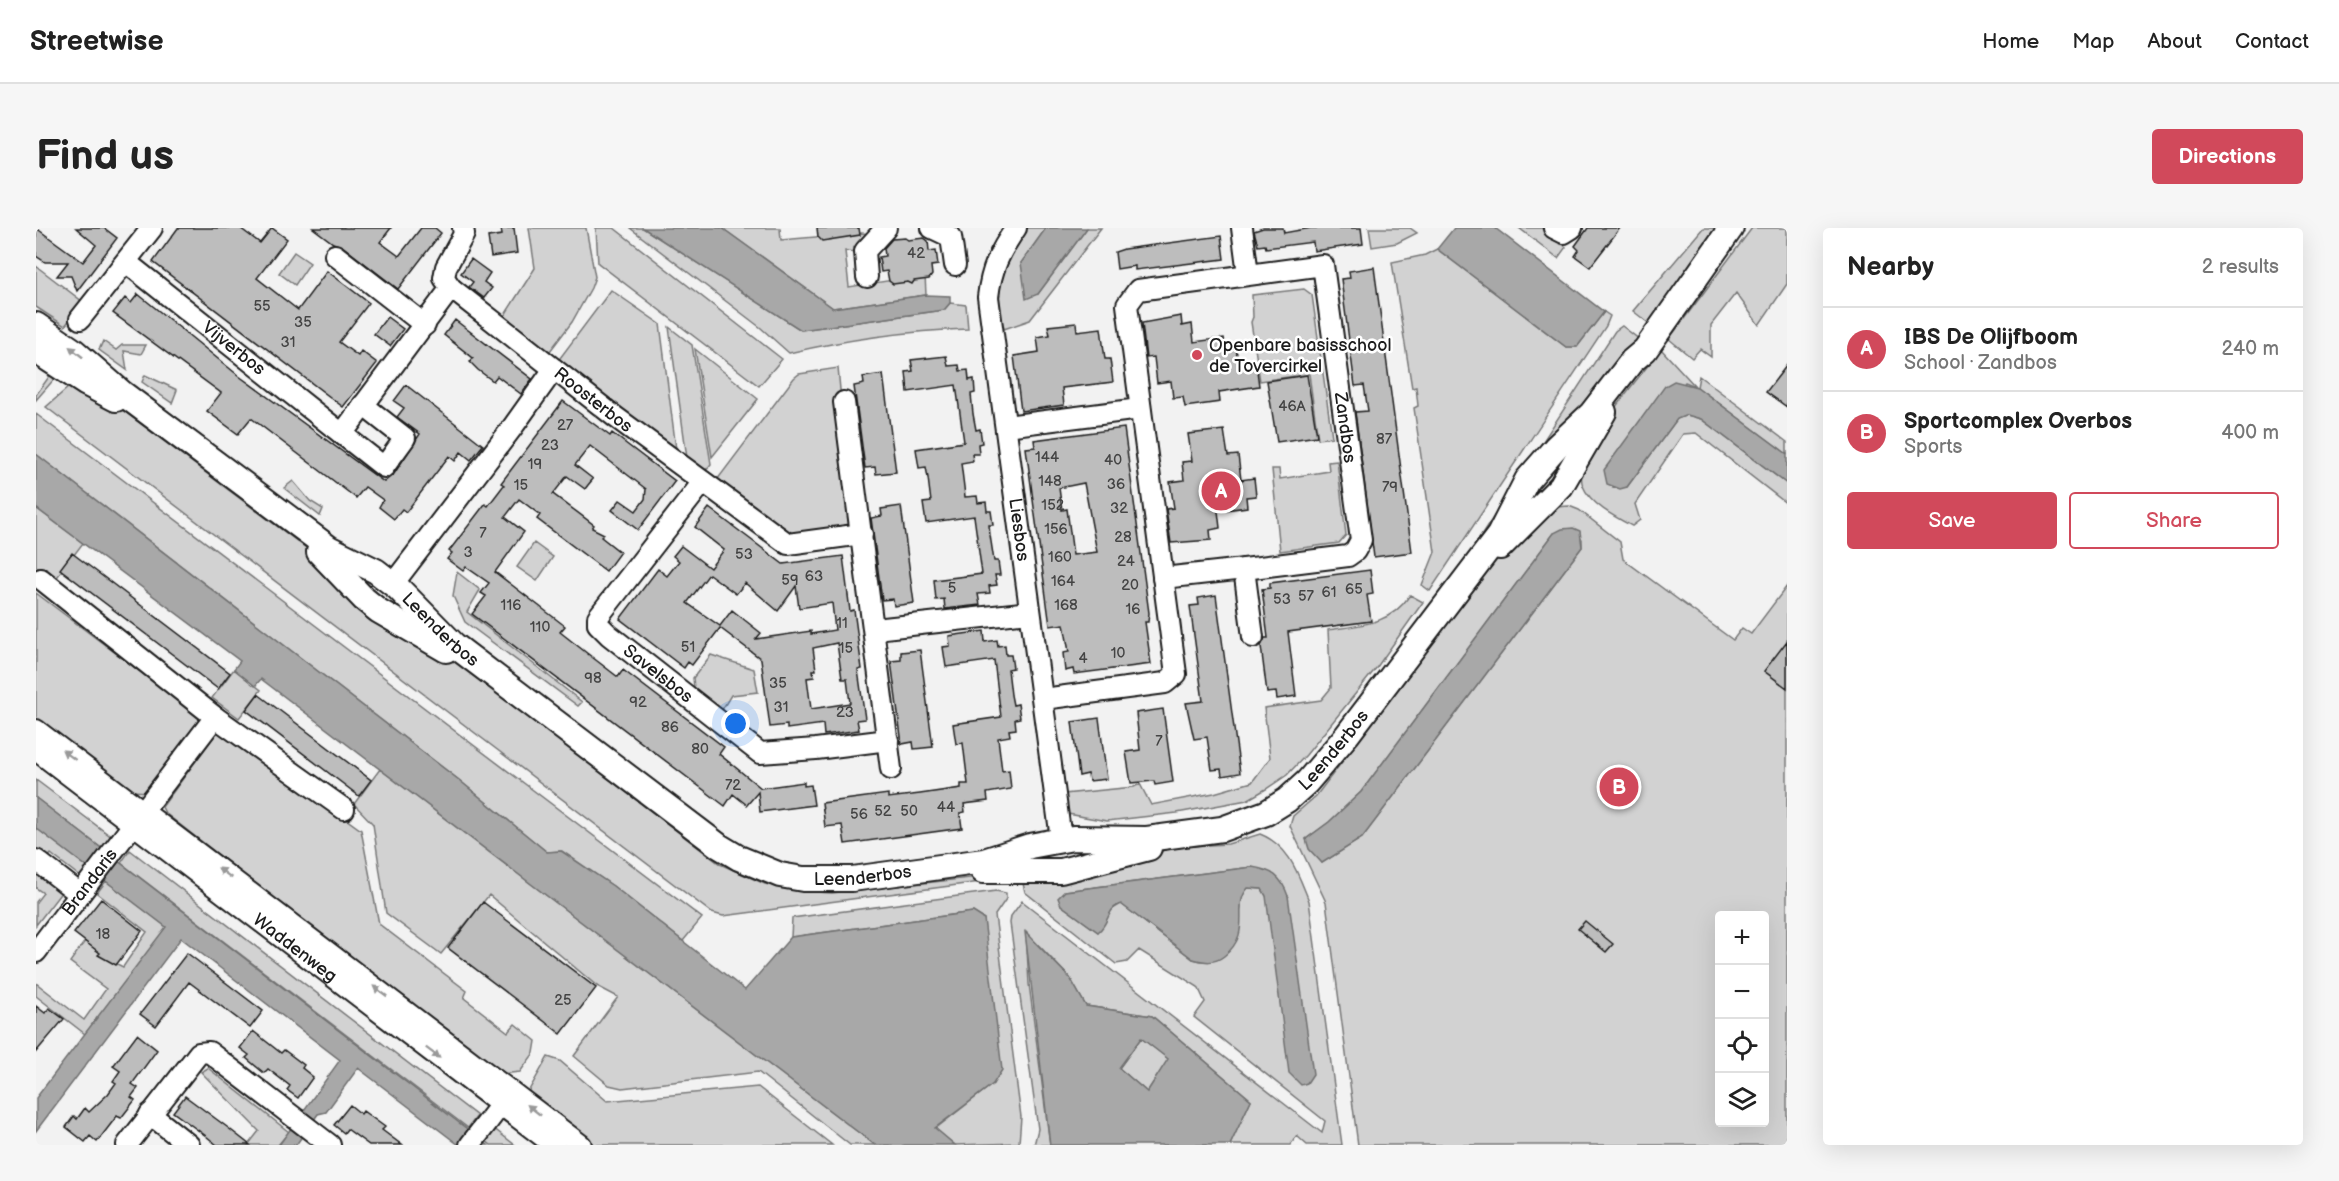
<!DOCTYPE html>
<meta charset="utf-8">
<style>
:root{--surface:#fff;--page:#f6f6f6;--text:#222;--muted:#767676;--line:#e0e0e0;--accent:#d1495b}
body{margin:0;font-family:"Balsamiq Sans",sans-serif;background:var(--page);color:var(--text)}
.controls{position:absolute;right:18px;bottom:18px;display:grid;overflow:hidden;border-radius:6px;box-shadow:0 6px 24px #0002}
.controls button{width:54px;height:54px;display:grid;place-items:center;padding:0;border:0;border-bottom:2px solid var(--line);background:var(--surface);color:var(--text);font:30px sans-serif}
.you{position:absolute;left:700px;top:496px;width:21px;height:21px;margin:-15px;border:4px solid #fff;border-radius:50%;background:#1a73e8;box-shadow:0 0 0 9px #1a73e833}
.badge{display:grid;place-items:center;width:39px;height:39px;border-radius:50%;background:var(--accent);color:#fff;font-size:20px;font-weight:700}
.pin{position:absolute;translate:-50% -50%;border:3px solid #fff;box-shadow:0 2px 6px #0006}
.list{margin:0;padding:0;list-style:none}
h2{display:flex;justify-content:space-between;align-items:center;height:78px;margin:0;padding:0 24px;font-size:26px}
h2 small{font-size:20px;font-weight:400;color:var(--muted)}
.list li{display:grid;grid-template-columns:39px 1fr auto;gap:18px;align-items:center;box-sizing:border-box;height:84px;padding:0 24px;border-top:2px solid var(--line)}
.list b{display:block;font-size:22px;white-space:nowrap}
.list p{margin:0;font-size:20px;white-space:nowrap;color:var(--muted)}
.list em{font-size:20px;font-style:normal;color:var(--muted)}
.actions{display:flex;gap:12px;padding:18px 24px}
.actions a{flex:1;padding:14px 0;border:2px solid var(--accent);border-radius:6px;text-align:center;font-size:21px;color:var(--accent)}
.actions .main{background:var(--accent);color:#fff}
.icon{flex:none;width:33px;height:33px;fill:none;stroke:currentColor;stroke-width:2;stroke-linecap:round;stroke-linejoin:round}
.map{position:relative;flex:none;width:1751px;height:917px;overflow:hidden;border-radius:6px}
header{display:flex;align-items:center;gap:36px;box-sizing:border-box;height:84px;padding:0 30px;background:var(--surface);border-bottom:2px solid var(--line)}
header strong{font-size:28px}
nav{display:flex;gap:33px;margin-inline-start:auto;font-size:21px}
.intro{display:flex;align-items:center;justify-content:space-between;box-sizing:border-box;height:144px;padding:0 36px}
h1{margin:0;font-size:42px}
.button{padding:15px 27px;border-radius:6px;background:var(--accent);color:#fff;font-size:21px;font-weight:700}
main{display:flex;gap:36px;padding:0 36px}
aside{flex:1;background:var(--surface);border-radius:6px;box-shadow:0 6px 24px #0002}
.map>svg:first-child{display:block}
</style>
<header>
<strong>Streetwise</strong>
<nav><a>Home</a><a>Map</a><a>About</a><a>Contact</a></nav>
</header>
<div class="intro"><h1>Find us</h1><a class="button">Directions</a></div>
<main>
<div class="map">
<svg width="1751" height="917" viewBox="0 0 1751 917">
<rect width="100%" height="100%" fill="#f2f2f2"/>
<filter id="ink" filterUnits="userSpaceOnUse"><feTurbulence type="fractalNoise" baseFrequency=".0167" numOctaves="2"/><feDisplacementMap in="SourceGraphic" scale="12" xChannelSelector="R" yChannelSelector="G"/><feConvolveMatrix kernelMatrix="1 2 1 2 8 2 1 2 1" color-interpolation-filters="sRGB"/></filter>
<g filter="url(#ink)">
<path fill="#d2d2d2" stroke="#777" stroke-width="1.5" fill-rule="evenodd" d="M493 0H550L559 49 555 60 536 94 511 127 465 93 499 40Z
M560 0H578L746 131 723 158 562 35Z
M594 0H607L765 102 908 82 914 75 930 77 932 101C871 103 812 111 753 125L725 100Z
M686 0H744L745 12 826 5 835 6 825 24 809 23 813 59 889 47 890 67 797 80Z
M991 0H1010L985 35 1002 66 1051 0H1065L994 92 968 101C957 59 965 34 991 0Z
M1333 0H1374L1381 5 1361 15 1336 19Z
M1483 0H1505L1530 19 1522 30Z
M1667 0H1689L1615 97 1597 83Z
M1716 0H1751V56L1723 97 1700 65 1675 97V129L1664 121 1656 130 1633 111Z
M1401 21 1530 119H1541L1568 84 1574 88 1570 98 1394 363 1386 357 1399 324 1378 180 1382 178 1380 159 1376 160 1356 34 1389 27Z
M258 24 274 35 259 57 243 45Z
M0 38 47 74 29 98 0 79Z
M1268 61 1276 67 1296 209 1282 211 1273 146 1224 153 1215 94 1217 89 1216 67Z
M575 62 624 96 640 221 521 134Z
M1586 98 1604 112 1411 360 1579 103Z
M633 99 656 117 675 236 669 243 651 230Z
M67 113 80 122 86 117H110L105 126 88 123 91 142 63 122Z
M659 121 722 171 676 229Z
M1625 121 1659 158 1649 154 1577 260 1591 259 1641 191 1651 187 1665 191 1751 256V276L1660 205 1647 206 1599 276 1604 292 1596 298C1579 289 1554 276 1547 258 1534 225 1605 148 1625 121Z
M14 139 81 178 274 323 333 383 359 401 403 421 684 636 729 656 763 663 796 665 971 646 967 651 687 688 676 685 10 179 34 158 20 149 0 172V167L15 146 11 144Z
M802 140 817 301 757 309 681 252 758 150 763 146Z
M109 147 141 162 136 175 106 154Z
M1663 148 1751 214V226L1661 159Z
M0 186 666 690 647 713 577 658 526 623 511 624 423 552 0 226Z
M1301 233 1310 307 1303 315 1244 323 1236 241H1243L1244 251 1293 243 1292 234Z
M257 253 274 273 287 281 284 288 248 260Z
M1533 278 1543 282 1584 314 1587 331 1697 412 1706 400 1715 406 1751 358V917H1322L1290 674 1254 598 1257 588 1280 568 1475 312 1520 279ZM1518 305 1546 311V319L1326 610 1286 635 1270 611 1293 594 1325 564ZM1684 688H1728V894H1684Z
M0 280 47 315 19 352 0 338Z
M498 315 517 329 501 353 481 339Z
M421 344 444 362 431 384 546 474 542 478 429 394 417 368Z
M0 365 163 488 167 496 114 564 95 563 0 493Z
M1374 367 1387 374 1341 439 1270 527 1251 547 1230 561 1211 572 1141 585 1071 593 1032 586 1028 566 1098 559 1104 556 1115 577 1178 565 1216 554 1234 530 1228 480 1285 472 1295 460 1292 402C1326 397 1354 397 1374 367Z
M675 427 718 441 722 464 695 467 686 482 658 460 657 450Z
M198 441 225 462 203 490 176 470Z
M187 502 325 602 343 696 431 763 428 770 472 804 479 796 500 813 498 825 484 844 464 846 129 585 126 579 182 503Z
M344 541 839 917H814L722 844 586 860 573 857 538 828 582 769 561 758 453 667 405 726 350 685 337 596 318 576Z
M0 552 77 610 68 622 0 570Z
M0 600 54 641 46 650 15 626 11 631 0 623Z
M1224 606C1254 618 1262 646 1273 673L1306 917H1271L1261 908 1254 917H1194L1215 872 1116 788 1050 778 1034 750 990 704 993 756 1014 917H998L1002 901 974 695 975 688 986 673 1286 905 1289 893 1158 789 1169 774 1162 759 1103 722 1091 734 1080 736 989 664 985 647 1153 618 1192 616ZM1216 639 1252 668H1230L1226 661 1212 660 1206 666C1203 698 1200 744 1157 731L1085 676 1075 682 1062 704 1025 677 1029 663Z
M94 622 441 888 432 900 85 635Z
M0 642 27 662 0 697V674L7 665 0 660Z
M70 653 131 699 49 806 0 768V755L48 792 70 761 34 734 49 713 64 725 63 727 87 739 111 704 61 665Z
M960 663 970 665V671L959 687 985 889 983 915 919 917 899 901 957 856 948 691 937 684 755 709 756 690Z
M1105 810 1133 831 1111 864 1083 840Z
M512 829 524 833 571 873 722 859 796 917H555L496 872 492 864Z
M172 840 253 904 242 917H212L223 903 165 844Z
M457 900 479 917H455L449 912Z"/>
<path fill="#a8a8a8" stroke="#707070" stroke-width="1.5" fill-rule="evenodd" d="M607 0H686L797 80 890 67 914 68V75L908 82 765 102Z
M1010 0H1051L1002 66 990 71 985 35Z
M1418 0H1459L1568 84 1541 119H1530L1401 21Z
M1638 153 1661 159 1751 226V256L1665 191 1651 187 1641 191 1591 259 1584 261 1571 256 1568 242 1629 158Z
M0 226 423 552 511 624 525 623 577 658 709 762 755 709 937 684 948 691 966 842 957 856 899 900 919 917H839L225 451 219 458 198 441 204 433 0 280Z
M1537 300 1544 303 1546 319 1326 610 1286 635 1273 621 1270 611 1293 594 1325 564 1518 305 1526 301Z
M0 570 452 917H423L322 840 290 884 282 886 260 917H243L304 832 145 710 0 903V870L130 699 0 600Z
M1216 639C1236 642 1245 648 1252 668L1277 846 1271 855 1265 857 1253 845 1230 668 1226 661 1212 660C1195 679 1218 704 1188 728 1178 736 1169 734 1157 731L1085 676C1071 680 1073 696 1062 704L1025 677 1022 670 1029 663Z
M989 704 1034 750 1050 778 1116 788 1215 872 1194 917H1014ZM1105 810 1132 831 1111 864 1083 840Z"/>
<path fill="#bdbdbd" stroke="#1c1c1c" stroke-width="1.5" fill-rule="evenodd" d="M0 0 47 34 60 17 40 0H68L81 10 41 63 35 48H21L32 34H9L0 28Z
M142 0H204L224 15 236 0 251 11 221 50 262 82 291 43 333 75 303 114 322 128 325 123 341 135 307 179 117 34Z
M277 0H355L344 14 363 28 385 0H399L405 5 362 61 306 18 297 15Z
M465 0H478L481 25 455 29 452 9 466 7Z
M781 0H823L824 7 786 13 782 9Z
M1227 0H1247L1248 5 1275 0H1325L1327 16 1278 23 1277 14 1230 20 1229 17 1222 18 1218 3Z
M1552 0H1584L1554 39 1539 28 1543 22 1539 18Z
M1185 8 1188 31 1099 42V38L1081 41 1079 24 1088 21Z
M869 10 872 12 888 10 892 13 893 23 900 22 902 37 895 38 896 47 893 51 878 53 876 56 872 54 857 56 853 53 851 43 845 44 843 29 849 28 848 20 856 11Z
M435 31 454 45 448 54 456 60 448 70 433 59 437 54 425 45Z
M1338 39 1376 324 1338 329 1319 184 1332 183 1328 157 1319 158 1305 51 1314 50 1313 43Z
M102 66 203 148 348 254 358 246 384 206 361 189 368 180 358 173 370 157 447 217 435 232 425 224 419 233 413 228 370 284 366 281 358 291 343 279 347 272 329 259 320 270 215 190 202 206 171 183 185 165 77 85 89 70 95 75Z
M1145 88 1146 98 1156 96 1158 114 1188 110 1190 120 1200 118 1202 137 1220 135 1223 158 1183 164 1184 174 1149 179 1147 169 1137 170 1135 153 1121 155 1118 129 1110 130 1106 95Z
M351 89 367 101 354 118 338 106Z
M419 92 496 151 485 166 461 148 457 153 442 142 434 134 437 130 408 107Z
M1040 95 1041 103 1065 100 1069 131H1074L1077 154 1026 160 1028 177 985 183 978 128 1003 124 1001 109 1014 107 1012 98Z
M910 128 912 138 923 137 924 143 932 142 933 152 938 151 939 165 935 166 937 186 940 202 944 201 946 215 942 216 943 226H936L937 233 925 235 928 259 929 269 941 268 942 275 950 274 951 283H955L957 297H953L954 307 958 333H962L964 347H959L961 357 953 358 954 365 942 366 944 377 909 381 908 371 900 372 898 352 946 346 938 288 890 295 887 275 895 274 892 250 890 239 883 240 880 221 928 214 920 157 872 164 870 144 877 143 875 132Z
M1751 137V179L1730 164Z
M847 146 860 244 840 246 839 239 829 240 818 158 828 156 827 149Z
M1271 147 1281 208 1241 214 1231 153Z
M527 173 574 208 576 205 639 253 602 302 576 282 584 272 600 283 609 271 610 261 554 218 539 237 557 251 552 257 549 261 531 248 517 266 558 297 556 300 568 306 565 309 584 324 570 343 501 291 504 287 483 271 469 289 488 304 459 344 529 398 524 404 552 426 582 449 587 442 688 519 683 526 725 560 768 554V558L775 557 778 577 724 584 722 564 711 577 697 566 689 578 436 386 450 368 445 365 453 355 430 339 427 343 411 331 416 325 413 323 449 276 452 278 468 257 465 255Z
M1088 200 1113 385 1112 394H1109L1115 436 1038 446 1037 441 1029 443 1027 425 1033 424 1028 396 1014 398 990 220 999 219 998 212ZM1048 255 1061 324 1037 327 1031 281 1026 282 1023 260Z
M1188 202 1192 228 1202 227 1205 252 1218 250 1220 268 1210 269 1211 279 1182 283 1184 300 1174 302 1175 312 1135 315 1130 281 1138 280 1134 254 1148 252 1146 234 1156 233 1152 206Z
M865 278 878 375 858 378 857 371 846 372 835 290 846 288 845 281Z
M673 280 747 336 807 328 814 383 818 382 826 441 822 442 829 491 821 492 823 502 788 507 787 496 751 501V497L734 499 725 431 684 400 656 437 652 434 648 440 584 391 622 341 631 348 643 333 637 328 645 318 674 340 688 322 659 299ZM673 346 700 366 709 355 742 383 760 358 763 380 796 375 799 402 775 406V403L720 411 725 405 696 382 684 398 651 375ZM801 415 806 451H811L814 475 775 481 771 450 778 449 777 442H780L777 420Z
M36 325 194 445 182 461 24 341Z
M1334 342 1337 366 1331 367 1335 393 1252 404 1260 468 1241 471 1240 464 1231 465 1225 418 1229 410H1232L1226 361 1234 360V355Z
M1180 367 1204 545 1186 548 1185 541 1176 542 1171 509 1158 511 1150 475 1167 473 1154 378 1163 377 1162 370Z
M948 403 949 414 961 412 962 418 969 417 970 427H975L977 440 972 441 975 467 977 477 982 476 984 490 979 491 980 501 973 502 974 508 962 510 966 543 973 542 975 561 951 565 952 573 928 576 929 584 924 585 926 600 809 616 806 597 789 599 786 575 852 566V570L884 566 925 560V556H932L927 515 920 516 917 496 965 489 958 432 910 439 907 419 914 418 913 408Z
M1751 413V460L1728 443Z
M884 422 897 519 878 521 877 514 866 516 855 433 865 432V424Z
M222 466 335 552 323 568 210 482Z
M1127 481 1137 554 1119 557 1118 553 1095 555 1090 524 1104 522 1100 485Z
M1063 490 1071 551 1053 553 1052 546 1043 548 1036 494Z
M65 671 106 703 80 737 62 727 64 725 38 705Z
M447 674 560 760 525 806 412 720Z
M1549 693 1577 716 1570 724 1542 701Z
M151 725 227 783 214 800 153 754 120 798 104 786Z
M0 778 9 785 13 780 28 791 0 824Z
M217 803 245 825 248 822 268 837 266 840 277 849 262 870 251 862 254 858 232 841 228 845 210 830 213 827 204 820Z
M101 806 121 822 96 856 102 860 95 869 99 872 85 890 81 888 61 914 54 908 49 914 30 899 38 888 41 891 49 880 53 884 72 866 80 855 77 853 84 843 77 838Z
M149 868 191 899 214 917H181L170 908 137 884Z
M314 877 325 886 327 883 349 899 346 902 366 917H333L311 901 308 905 298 897Z"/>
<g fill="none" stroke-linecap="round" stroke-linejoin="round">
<defs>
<g id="minor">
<path id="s1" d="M427 0 428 6 410 39 408 50 415 60 578 188 752 316 826 306"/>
<path d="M896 0 915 9 919 37"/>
<path id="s2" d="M980 0C964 23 955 41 952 69L1025 611"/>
<path d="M1206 0 1212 46"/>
<path d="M1518 0 1528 5 1536 0"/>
<path d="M299 27 389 97"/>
<path id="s3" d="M90 34 306 206 415 60"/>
<path d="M831 49 829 23 850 0"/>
<path d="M44 91 116 0"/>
<path d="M808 174 855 541"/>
<path d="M970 198 1104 181"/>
<path d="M306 206 348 239 369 210 327 177"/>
<path id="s4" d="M667 254 562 389V396L573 407 724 525 780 521 852 512"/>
<path d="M1127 350 1208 341 1217 409"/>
<path d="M5 351 179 489 308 581"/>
<path d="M357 356 476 200 518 141"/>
<path d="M839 401 994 384"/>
<path id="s5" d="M1007 471 1129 455 1140 446 1091 77 1102 62 1287 37 1325 312 1319 323 1312 328 1208 341"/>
<path d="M0 502 545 917"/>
<path id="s6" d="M0 522 518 917"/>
<path d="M0 632 44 666"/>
<path id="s7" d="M0 724 179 489"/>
<path d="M114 886 153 917"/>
<path d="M91 917 163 825 173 824 294 917"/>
<path d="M434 917 473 866"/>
</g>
<g id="major">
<path id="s8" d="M0 97 38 123 86 165 293 320 340 343 362 360 418 417 683 618 703 630 744 647 767 651H816L948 633 994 618 1037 610 1111 611 1186 601 1230 585 1251 572 1271 554 1311 507 1463 307 1491 252 1520 219 1555 186 1596 133 1609 122 1695 0"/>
<path d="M0 123 49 155 80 171"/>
<path d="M1464 319 1525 258 1568 184"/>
<path d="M283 324 328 371 343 383 410 422"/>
<path d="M947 643H1025L1113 620"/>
</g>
</defs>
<use href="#minor" stroke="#1c1c1c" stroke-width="24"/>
<use href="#major" stroke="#1c1c1c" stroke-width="28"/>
<use href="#minor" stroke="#fff" stroke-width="20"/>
<use href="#major" stroke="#fff" stroke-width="24"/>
</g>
<defs><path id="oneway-solid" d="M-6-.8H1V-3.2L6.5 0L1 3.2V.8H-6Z" transform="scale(1.5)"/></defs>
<g fill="#999">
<use href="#oneway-solid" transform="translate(40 124) rotate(-142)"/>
<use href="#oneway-solid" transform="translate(33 527) rotate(-143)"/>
<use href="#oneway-solid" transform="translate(189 645) rotate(-143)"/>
<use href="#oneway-solid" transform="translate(344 763) rotate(-143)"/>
<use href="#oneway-solid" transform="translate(397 825) rotate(37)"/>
<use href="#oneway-solid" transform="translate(498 882) rotate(-142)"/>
</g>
</g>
<circle fill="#d1495b" stroke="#fff" stroke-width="2" cx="1161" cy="127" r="6"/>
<g text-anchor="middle" stroke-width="5" stroke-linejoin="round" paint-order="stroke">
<g font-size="15" fill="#444">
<text x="880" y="30">42</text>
<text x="226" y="83">55</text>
<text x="267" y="99">35</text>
<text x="252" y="119">31</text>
<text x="1256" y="183">46A</text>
<text x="529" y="202">27</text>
<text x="1348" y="216">87</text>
<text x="514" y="222">23</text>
<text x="1011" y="234">144</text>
<text x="1077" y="237">40</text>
<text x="499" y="241">19</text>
<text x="1014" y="258">148</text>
<text x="1080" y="261">36</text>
<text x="485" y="262">15</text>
<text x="1354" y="264">79</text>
<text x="1017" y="282">152</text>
<text x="1083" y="285">32</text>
<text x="1020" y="306">156</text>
<text x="447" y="310">7</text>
<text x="1087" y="314">28</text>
<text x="432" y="329">3</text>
<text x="708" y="331">53</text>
<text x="1024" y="334">160</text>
<text x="1090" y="338">24</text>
<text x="778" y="353">63</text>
<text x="754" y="357">59</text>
<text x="1027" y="358">164</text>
<text x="1094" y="362">20</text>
<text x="916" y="365">5</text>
<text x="1318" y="366">65</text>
<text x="1293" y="369">61</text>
<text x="1270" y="373">57</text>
<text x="1246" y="376">53</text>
<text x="475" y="382">116</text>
<text x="1030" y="382">168</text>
<text x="1097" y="386">16</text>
<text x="806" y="400">11</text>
<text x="504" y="404">110</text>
<text x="652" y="424">51</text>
<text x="810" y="425">15</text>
<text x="1082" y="430">10</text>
<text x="1047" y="435">4</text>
<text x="557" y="455">98</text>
<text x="742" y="460">35</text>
<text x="602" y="479">92</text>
<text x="745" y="484">31</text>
<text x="809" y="489">23</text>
<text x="634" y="504">86</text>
<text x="1123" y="518">7</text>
<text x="664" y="526">80</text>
<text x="697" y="562">72</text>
<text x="910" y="584">44</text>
<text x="847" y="588">52</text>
<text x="873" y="588">50</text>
<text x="823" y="591">56</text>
<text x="67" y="711">18</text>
<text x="527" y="777">25</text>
</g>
<g font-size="18" fill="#1c1c1c" stroke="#fff" text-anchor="start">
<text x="1173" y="123">Openbare basisschool<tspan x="1173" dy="21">de Tovercirkel</tspan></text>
</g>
<g font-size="18" fill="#1c1c1c" stroke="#fff">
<text dy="6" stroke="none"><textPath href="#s3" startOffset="138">Vijverbos</textPath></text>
<text dy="6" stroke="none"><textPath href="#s1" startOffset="248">Roosterbos</textPath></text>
<text dy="6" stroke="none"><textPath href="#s5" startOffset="879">Zandbos</textPath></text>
<text dy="6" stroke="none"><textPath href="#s2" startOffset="310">Liesbos</textPath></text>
<text dy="6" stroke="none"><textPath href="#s8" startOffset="508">Leenderbos</textPath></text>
<text dy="6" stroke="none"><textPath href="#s4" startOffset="256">Savelsbos</textPath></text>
<text dy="6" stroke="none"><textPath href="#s8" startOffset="1516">Leenderbos</textPath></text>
<text dy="6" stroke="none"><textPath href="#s8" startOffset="1012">Leenderbos</textPath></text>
<text dy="6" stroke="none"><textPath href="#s7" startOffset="88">Brandaris</textPath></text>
<text dy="6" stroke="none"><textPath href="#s6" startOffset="326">Waddenweg</textPath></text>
</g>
</g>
</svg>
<div class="controls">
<button>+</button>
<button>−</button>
<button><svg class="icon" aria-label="locate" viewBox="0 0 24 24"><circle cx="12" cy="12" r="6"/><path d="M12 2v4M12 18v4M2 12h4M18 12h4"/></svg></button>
<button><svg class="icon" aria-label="layers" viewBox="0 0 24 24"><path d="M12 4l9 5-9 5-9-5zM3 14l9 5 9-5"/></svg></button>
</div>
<div class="you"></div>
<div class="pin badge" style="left:1185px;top:263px">A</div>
<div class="pin badge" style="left:1583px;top:559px">B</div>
</div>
<aside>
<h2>Nearby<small>2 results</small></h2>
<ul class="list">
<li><span class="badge">A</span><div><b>IBS De Olijfboom</b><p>School · Zandbos</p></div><em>240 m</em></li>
<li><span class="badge">B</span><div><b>Sportcomplex Overbos</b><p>Sports</p></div><em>400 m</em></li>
</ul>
<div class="actions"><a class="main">Save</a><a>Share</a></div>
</aside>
</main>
